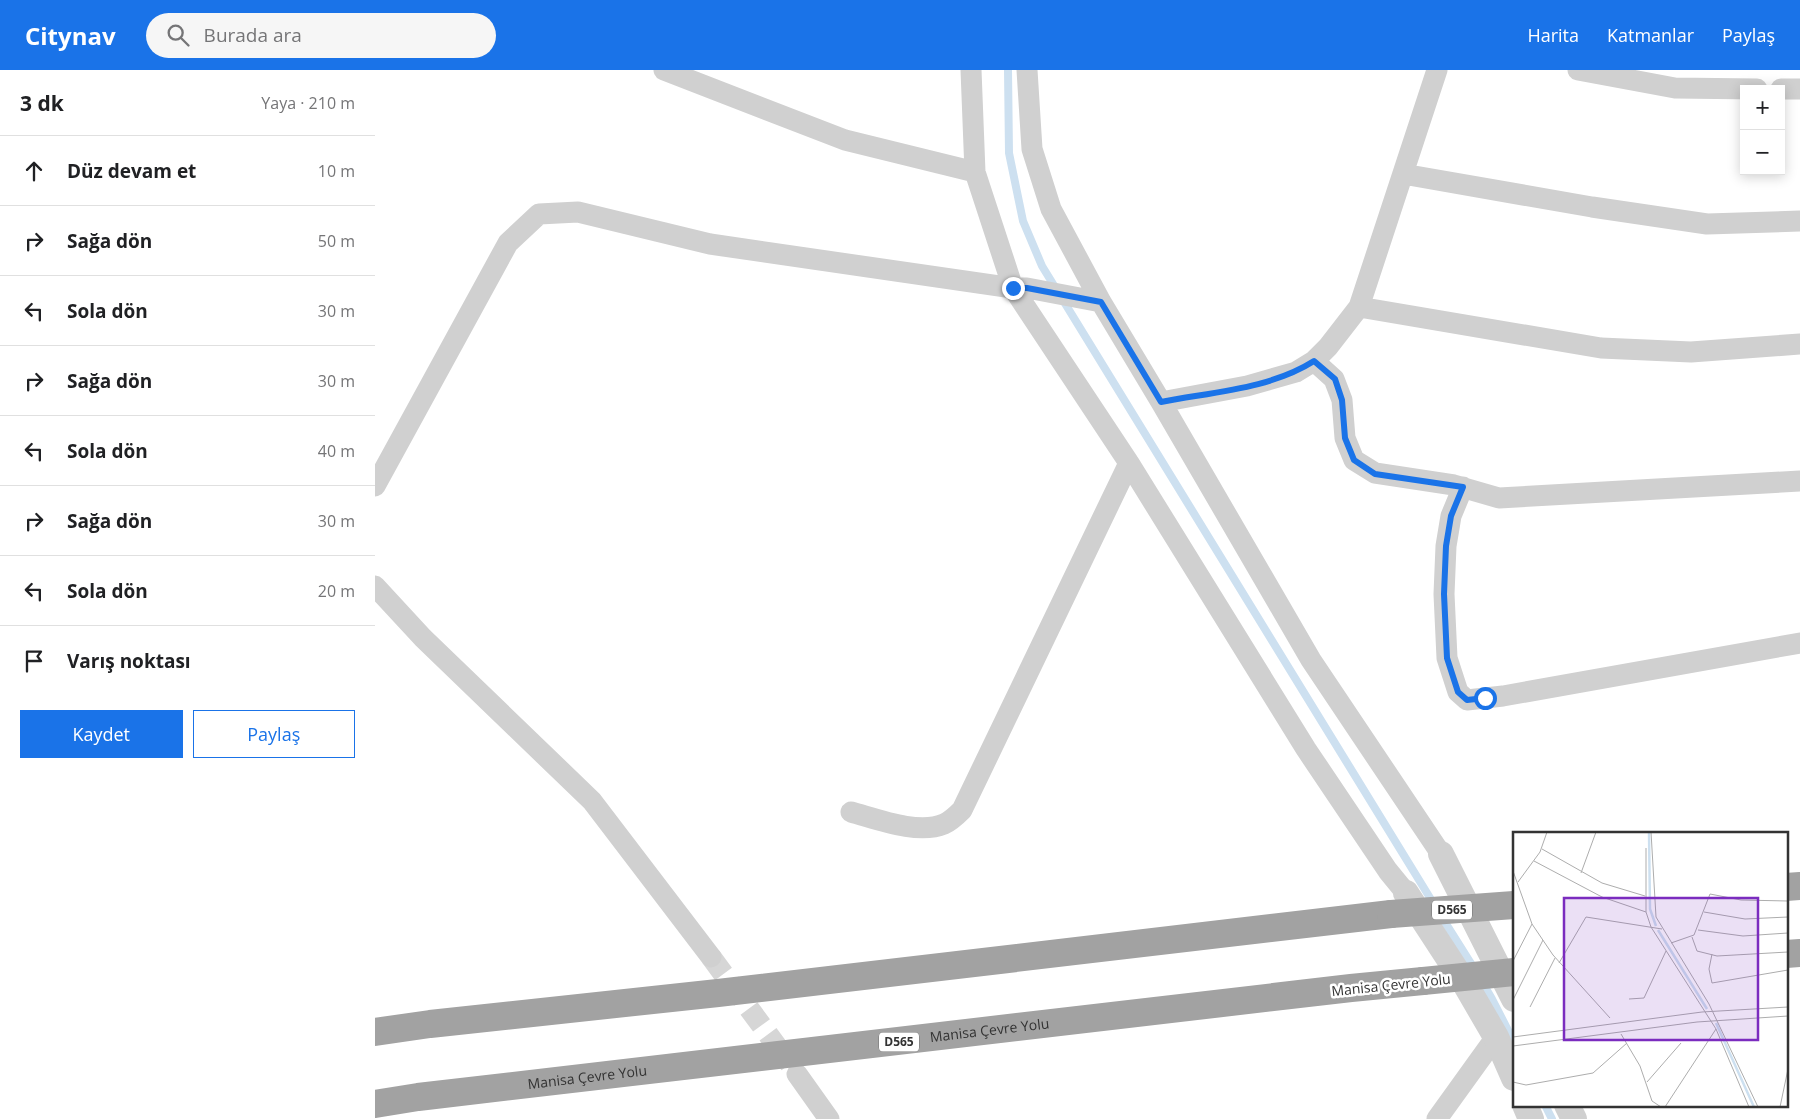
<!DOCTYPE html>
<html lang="tr">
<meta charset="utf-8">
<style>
:root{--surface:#fff;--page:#f6f6f6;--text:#202124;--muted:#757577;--line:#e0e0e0;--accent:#1a73e8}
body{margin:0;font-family:"Open Sans",sans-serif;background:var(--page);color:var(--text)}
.controls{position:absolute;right:15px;top:15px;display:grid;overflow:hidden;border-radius:0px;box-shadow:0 2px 12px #0003}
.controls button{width:45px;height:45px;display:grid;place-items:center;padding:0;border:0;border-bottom:1px solid var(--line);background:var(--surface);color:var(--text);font:25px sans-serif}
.stop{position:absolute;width:15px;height:15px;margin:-11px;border:4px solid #1a73e8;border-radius:50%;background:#fff}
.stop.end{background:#1a73e8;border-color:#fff;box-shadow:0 1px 5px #0008}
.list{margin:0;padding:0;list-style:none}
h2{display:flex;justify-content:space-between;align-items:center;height:65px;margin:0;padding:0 20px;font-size:21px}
h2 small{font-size:16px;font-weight:400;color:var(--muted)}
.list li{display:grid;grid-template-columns:32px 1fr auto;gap:15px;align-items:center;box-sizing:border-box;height:70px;padding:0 20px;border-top:1px solid var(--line)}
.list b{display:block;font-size:19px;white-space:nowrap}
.list em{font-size:16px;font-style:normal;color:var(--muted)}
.actions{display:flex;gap:10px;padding:15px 20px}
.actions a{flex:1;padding:11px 0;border:1px solid var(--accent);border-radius:0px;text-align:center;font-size:18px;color:var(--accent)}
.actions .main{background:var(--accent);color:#fff}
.icon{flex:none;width:28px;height:28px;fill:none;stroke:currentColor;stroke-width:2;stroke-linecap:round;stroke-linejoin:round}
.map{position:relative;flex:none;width:1425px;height:1049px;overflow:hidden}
header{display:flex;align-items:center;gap:30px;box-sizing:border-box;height:70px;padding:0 25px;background:var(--accent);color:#fff}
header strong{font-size:24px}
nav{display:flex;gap:28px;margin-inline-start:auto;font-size:18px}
.search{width:350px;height:45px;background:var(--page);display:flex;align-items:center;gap:12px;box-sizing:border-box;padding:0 18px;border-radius:28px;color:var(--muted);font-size:19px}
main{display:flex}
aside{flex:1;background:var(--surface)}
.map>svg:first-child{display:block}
</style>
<header>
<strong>Citynav</strong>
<div class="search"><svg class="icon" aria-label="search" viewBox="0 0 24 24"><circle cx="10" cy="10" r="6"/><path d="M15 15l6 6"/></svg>Burada ara</div>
<nav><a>Harita</a><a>Katmanlar</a><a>Paylaş</a></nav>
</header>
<main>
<aside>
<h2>3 dk<small>Yaya · 210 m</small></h2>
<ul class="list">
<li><svg class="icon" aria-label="ahead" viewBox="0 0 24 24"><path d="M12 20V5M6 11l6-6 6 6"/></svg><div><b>Düz devam et</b></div><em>10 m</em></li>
<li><svg class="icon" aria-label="right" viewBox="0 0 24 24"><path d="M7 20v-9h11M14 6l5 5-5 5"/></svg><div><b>Sağa dön</b></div><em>50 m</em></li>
<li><svg class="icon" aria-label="left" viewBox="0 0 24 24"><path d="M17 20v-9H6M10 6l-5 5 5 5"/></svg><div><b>Sola dön</b></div><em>30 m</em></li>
<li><svg class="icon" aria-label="right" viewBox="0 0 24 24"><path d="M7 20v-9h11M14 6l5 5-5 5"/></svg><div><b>Sağa dön</b></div><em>30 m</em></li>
<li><svg class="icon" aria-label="left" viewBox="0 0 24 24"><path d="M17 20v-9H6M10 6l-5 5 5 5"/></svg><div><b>Sola dön</b></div><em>40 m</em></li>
<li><svg class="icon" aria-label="right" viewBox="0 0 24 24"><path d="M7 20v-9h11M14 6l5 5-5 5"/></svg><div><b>Sağa dön</b></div><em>30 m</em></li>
<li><svg class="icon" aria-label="left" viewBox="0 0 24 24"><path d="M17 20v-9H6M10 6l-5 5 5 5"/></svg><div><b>Sola dön</b></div><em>20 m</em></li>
<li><svg class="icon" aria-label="arrive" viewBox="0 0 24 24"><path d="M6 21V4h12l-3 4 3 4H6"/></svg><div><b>Varış noktası</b></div></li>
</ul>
<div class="actions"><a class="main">Kaydet</a><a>Paylaş</a></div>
</aside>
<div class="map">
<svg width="1425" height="1049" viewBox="0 0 1425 1049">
<rect width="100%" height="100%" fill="#fff"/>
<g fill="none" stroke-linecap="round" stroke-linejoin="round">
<path stroke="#cde0f0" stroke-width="8" d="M633 0 634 83 648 151 667 196 1060 836
M1066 846 1100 900
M1106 910 1117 929 1139 972
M1170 1035 1177 1049"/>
<path stroke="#d6d6d6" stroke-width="21" stroke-dasharray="21 11" stroke-linecap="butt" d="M336 887 415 994"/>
<path stroke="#d0d0d0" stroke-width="21" d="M289 0 470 70 600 102
M596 0 600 102 638 218 754 393 931 679 1013 801 1031 823
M652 0 657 79 676 139 726 232 786 332 936 590 1066 784
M1203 0 1300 18 1382 19
M1406 19H1425
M1028 104 1217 137 1332 154 1425 151
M984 237 1226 278 1316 282 1425 274
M939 291 959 309 967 330 970 368 979 390 1000 403 1079 415 1124 428 1425 411
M786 332 872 316 921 302 939 291 953 277 984 237 1062 0
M0 416 133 173 164 144 203 142 335 174 638 218H652L726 232
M1088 417 1076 446 1071 476 1069 524 1072 588 1083 622 1092 630 1128 626 1425 573
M0 516 48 568 217 731 336 887
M476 742C502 749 543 765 569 754 576 751 582 745 587 740L754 393
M422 1004 454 1049
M1062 1049 1121 967"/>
<path stroke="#d0d0d0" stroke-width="26" d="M1066 784 1139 929
M1031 823 1089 912 1121 967 1139 1008
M1150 1035 1156 1049
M1192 1035 1199 1049"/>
<g stroke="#a2a2a2" stroke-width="28">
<path d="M1411 817 1425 816"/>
<path d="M1411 884 1425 883"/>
<path d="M0 962 55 954 343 923 1016 844"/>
<path id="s1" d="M0 1034 43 1027 976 918 1048 911"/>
</g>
<path stroke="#a2a2a2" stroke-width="28" d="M1016 844 1139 835
M1048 911 1139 902"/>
</g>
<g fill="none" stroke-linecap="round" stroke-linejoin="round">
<path stroke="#1a73e8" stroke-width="6" d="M638 218H652L726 232 786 332C837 322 895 319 939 291L960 309 967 330 970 368 979 390 1000 404 1088 417 1076 446 1071 476 1069 524 1072 588 1083 622 1092 630 1110 628"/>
</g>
<g text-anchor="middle" stroke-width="5" stroke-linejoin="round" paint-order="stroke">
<g fill="#fff" stroke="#707070" stroke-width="1">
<rect x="1057" y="830.5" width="40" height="19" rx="4"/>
<rect x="504" y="962.5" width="40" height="19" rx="4"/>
</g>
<g font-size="12" font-weight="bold" fill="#333">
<text x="1077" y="844">D565</text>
<text x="524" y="976">D565</text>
</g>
<g font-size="14" fill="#333" stroke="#fff">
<text transform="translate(1016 915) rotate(-6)" y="5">Manisa Çevre Yolu</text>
<text dy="5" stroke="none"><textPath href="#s1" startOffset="619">Manisa Çevre Yolu</textPath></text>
<text dy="5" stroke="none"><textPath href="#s1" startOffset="214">Manisa Çevre Yolu</textPath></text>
</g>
</g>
<g transform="translate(1138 762)">
<rect width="275" height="275" fill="#fff"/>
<path fill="none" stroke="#cde0f0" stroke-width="2.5" d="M136 0 137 77 143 94M145 98 194 177M203 191 241 275"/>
<path fill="none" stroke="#adadad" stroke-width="1" d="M138 0 143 85 196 172 245 275M133 16V80L138 95 203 197 236 275M29 17 89 51 132 64M21 29 89 65 133 80M0 39 19 92 40 123 97 186M68 41 83 0M5 50 27 20 34 0M191 80 232 87 275 85M185 98 230 104 275 101M179 105 184 119 204 124 275 120M158 111 181 103 197 62 228 68 275 69M199 122 196 137 199 151 275 138M0 129 19 92M46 131 73 85 149 97M116 167 131 166 153 119M0 168 30 108M17 175 42 126M108 202 127 234 139 269 148 275M0 205 189 180 275 175M0 214 184 190 275 184M0 250 13 253 80 241 114 211M134 250 168 211M152 275 203 197M267 275 275 237"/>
<path fill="#7b2cbf" fill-opacity="0.15" stroke="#7b2cbf" stroke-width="2.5" d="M51 66H245V208H51Z"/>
<rect width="275" height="275" fill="none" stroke="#333" stroke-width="2.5"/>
</g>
</svg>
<div class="controls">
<button>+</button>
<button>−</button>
</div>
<div class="stop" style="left:1110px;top:628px"></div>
<div class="stop end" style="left:638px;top:218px"></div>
</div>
</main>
